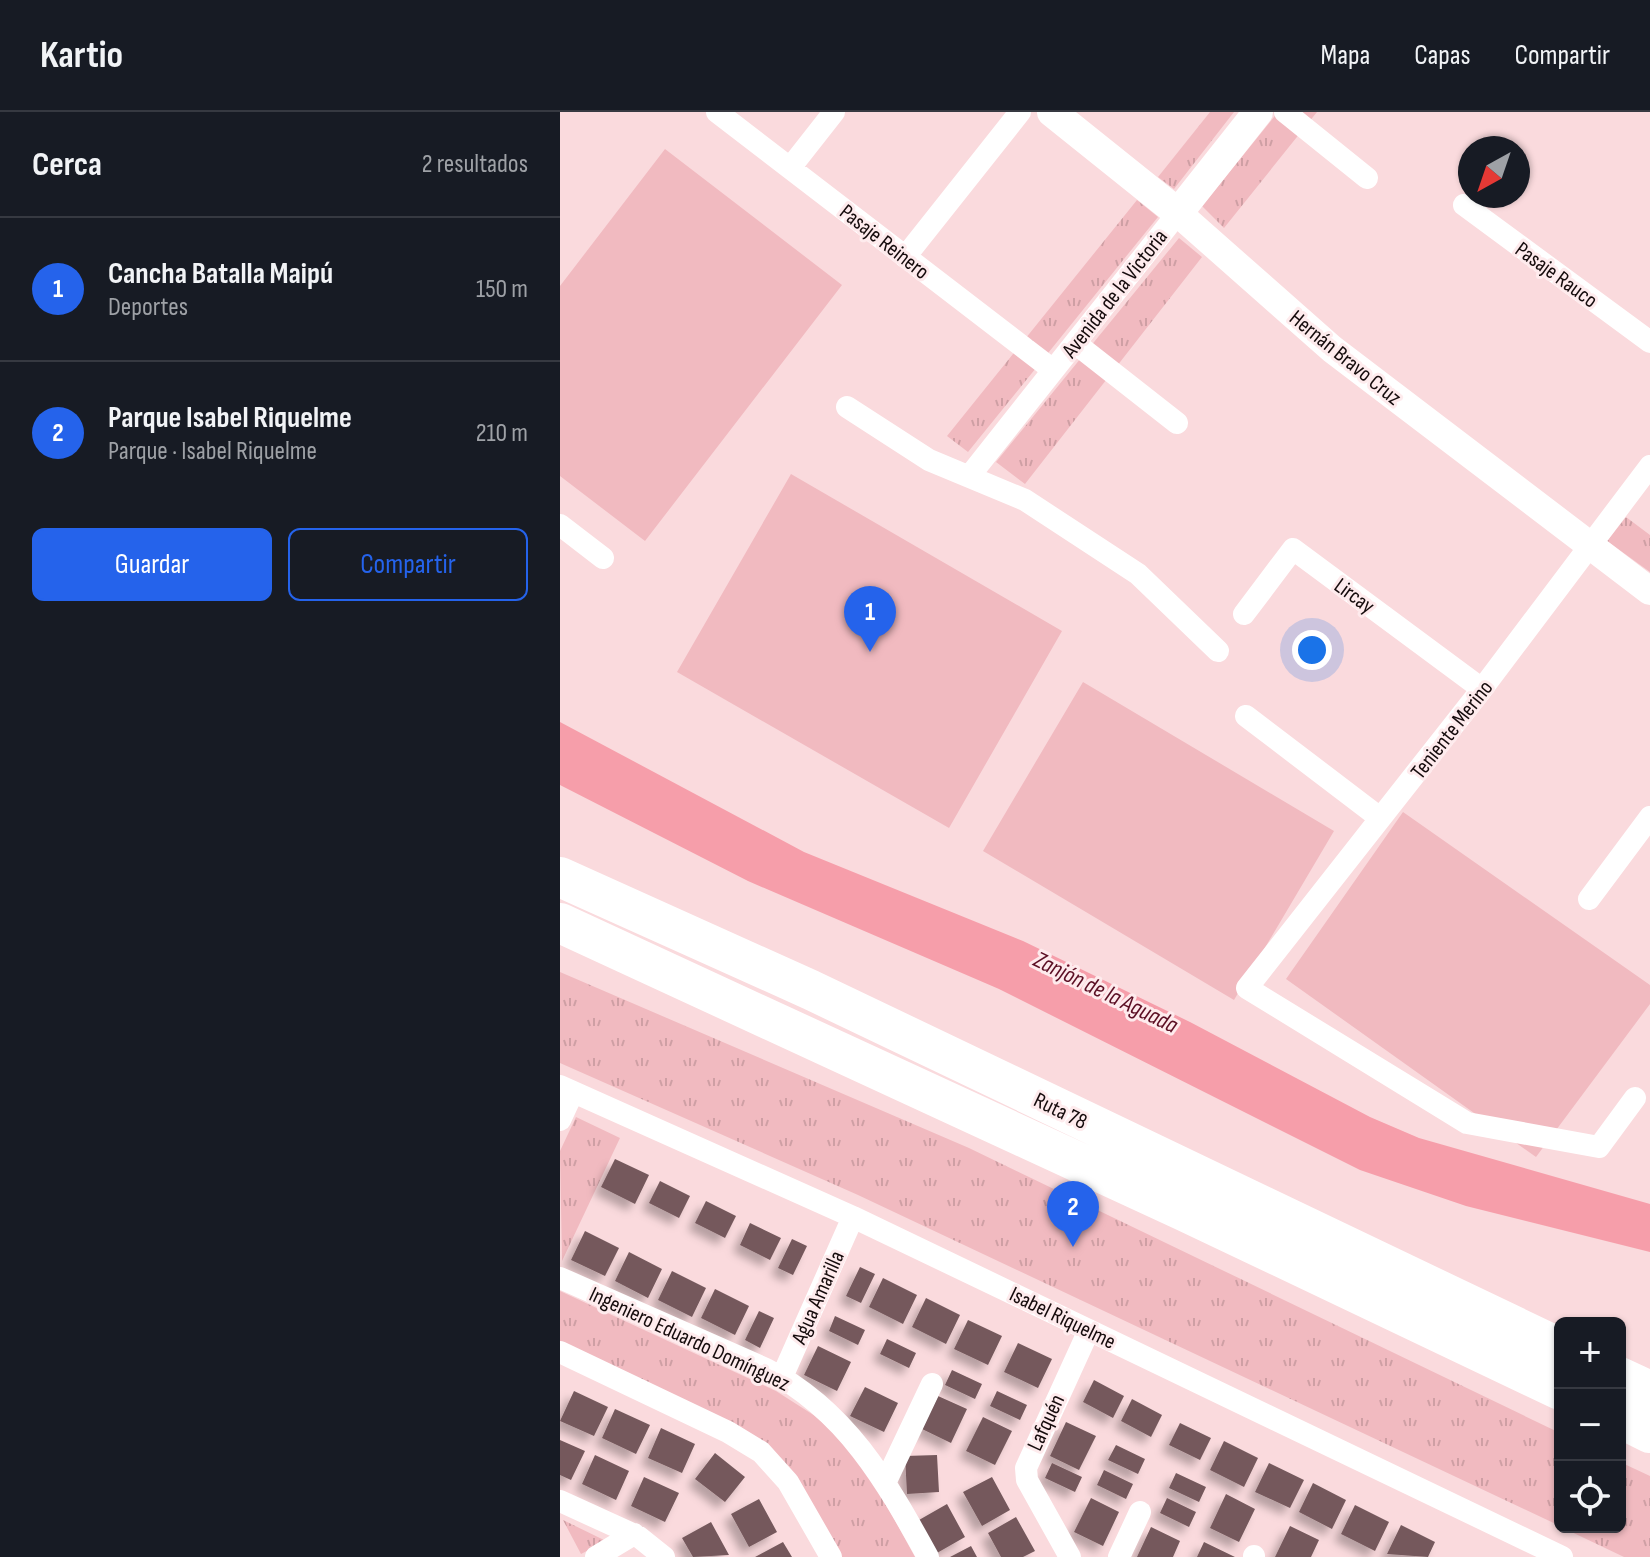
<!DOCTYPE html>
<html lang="es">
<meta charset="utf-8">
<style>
:root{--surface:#171b24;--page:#242831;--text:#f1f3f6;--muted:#9ea1a6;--line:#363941;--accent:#2563eb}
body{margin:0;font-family:"Sofia Sans Condensed",sans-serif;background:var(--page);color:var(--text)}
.controls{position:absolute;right:24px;bottom:24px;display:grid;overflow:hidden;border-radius:12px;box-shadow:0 2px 6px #0004}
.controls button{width:72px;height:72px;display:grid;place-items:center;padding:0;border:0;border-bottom:2px solid var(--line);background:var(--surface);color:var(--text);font:40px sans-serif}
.compass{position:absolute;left:898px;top:24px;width:72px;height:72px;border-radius:50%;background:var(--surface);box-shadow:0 2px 6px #0004;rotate:220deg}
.you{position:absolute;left:752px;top:538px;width:28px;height:28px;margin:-20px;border:6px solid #fff;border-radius:50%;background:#1a73e8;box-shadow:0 0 0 12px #1a73e833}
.badge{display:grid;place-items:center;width:52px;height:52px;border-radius:50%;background:var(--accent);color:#fff;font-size:26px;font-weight:700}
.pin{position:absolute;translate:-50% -66px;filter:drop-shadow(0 2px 4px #0008)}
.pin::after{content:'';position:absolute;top:42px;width:28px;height:24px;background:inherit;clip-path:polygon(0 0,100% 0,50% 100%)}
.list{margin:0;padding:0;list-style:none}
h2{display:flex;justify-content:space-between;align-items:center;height:104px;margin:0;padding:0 32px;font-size:34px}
h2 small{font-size:26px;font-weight:400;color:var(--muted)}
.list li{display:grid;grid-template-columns:52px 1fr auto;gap:24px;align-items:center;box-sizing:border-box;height:144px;padding:0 32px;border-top:2px solid var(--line)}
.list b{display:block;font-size:30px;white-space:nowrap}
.list p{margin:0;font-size:26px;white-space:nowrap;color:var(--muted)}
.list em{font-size:26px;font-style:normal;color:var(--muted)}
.actions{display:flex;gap:16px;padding:24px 32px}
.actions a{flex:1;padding:18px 0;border:2px solid var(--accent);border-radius:12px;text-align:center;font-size:28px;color:var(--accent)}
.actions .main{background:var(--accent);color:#fff}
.icon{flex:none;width:44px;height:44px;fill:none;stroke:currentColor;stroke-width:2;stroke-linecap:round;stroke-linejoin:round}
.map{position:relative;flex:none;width:1090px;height:1445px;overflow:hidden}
header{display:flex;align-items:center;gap:48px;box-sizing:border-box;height:112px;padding:0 40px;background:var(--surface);border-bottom:2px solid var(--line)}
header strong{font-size:38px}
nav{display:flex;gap:44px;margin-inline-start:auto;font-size:28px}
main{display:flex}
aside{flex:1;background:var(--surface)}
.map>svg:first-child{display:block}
</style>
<header>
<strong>Kartio</strong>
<nav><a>Mapa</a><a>Capas</a><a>Compartir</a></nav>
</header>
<main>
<aside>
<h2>Cerca<small>2 resultados</small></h2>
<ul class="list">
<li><span class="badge">1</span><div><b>Cancha Batalla Maipú</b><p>Deportes</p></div><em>150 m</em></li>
<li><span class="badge">2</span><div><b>Parque Isabel Riquelme</b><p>Parque · Isabel Riquelme</p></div><em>210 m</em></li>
</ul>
<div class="actions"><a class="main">Guardar</a><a>Compartir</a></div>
</aside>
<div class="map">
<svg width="1090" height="1445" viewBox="0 0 1090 1445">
<defs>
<pattern id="grass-tufts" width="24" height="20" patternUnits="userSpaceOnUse" patternTransform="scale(2)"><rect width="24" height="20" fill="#f1bac0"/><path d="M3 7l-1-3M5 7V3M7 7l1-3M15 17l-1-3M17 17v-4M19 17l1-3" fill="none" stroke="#ce9fa4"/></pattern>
<filter id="shadow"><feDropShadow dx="-7" dy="7" stdDeviation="4" flood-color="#0004"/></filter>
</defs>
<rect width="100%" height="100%" fill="#fadadd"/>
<path fill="url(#grass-tufts)" d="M650 0H674L614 77 598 65Z
M718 0H757L664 116 642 94Z
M577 88 598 105 408 340 387 324Z
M619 126 642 145 465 372 436 350Z
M1066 405 1090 423V460L1047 429Z
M0 860 409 1036 1000 1321V1414L298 1083 0 951Z
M16 1005 60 1026 2 1149 0 1039Z
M0 1179 216 1279 255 1304 282 1328 314 1370 355 1445H281L236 1364 0 1234Z
M1060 1350 1090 1364V1445H1064L1001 1415H1060Z
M3 1408 46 1429 21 1442Z"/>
<path fill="#f1bac0" d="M105 37 282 173 85 429 0 364V174Z
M231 362 502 519 389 716 117 560Z
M523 570 774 719 674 888 423 739Z
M843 700 1090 873V892L976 1045 726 867Z"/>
<path fill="#f69eaa" d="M0 610 244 740 463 829 630 910 810 1005 859 1026 1090 1092V1140L906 1094 800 1058 439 877 188 769 0 673Z"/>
<path fill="#74595c" filter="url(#shadow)" d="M55 1047 89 1063 75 1092 41 1075Z
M100 1069 130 1084 119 1106 89 1091Z
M146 1089 176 1104 165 1126 135 1111Z
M190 1111 221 1126 210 1148 180 1133Z
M25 1119 59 1136 45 1164 11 1148Z
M232 1127 247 1134 233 1163 218 1156Z
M69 1140 102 1157 88 1186 55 1169Z
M300 1155 315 1162 301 1191 286 1184Z
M112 1159 146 1176 132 1205 98 1188Z
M323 1166 357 1183 343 1212 309 1195Z
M155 1177 189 1194 175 1223 141 1206Z
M366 1186 400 1203 386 1232 352 1215Z
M199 1199 214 1206 200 1236 185 1228Z
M275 1204 305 1218 298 1233 269 1219Z
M408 1208 442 1224 428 1253 394 1237Z
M327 1227 356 1241 349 1256 320 1242Z
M458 1231 492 1247 478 1276 444 1260Z
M258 1234 291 1250 277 1279 244 1263Z
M392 1258 422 1272 415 1287 385 1273Z
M534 1268 564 1284 553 1306 523 1290Z
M305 1275 338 1291 324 1320 290 1304Z
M14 1279 48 1295 34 1324 0 1309Z
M437 1279 467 1293 460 1308 430 1294Z
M378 1284 407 1297 391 1331 362 1317Z
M572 1287 602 1303 591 1325 561 1309Z
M55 1297 90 1313 76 1342 42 1326Z
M423 1305 452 1319 435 1353 406 1339Z
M506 1310 536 1324 519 1358 490 1344Z
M620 1311 651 1326 640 1348 609 1333Z
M101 1316 135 1332 122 1361 88 1346Z
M0 1328 25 1339 11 1368 0 1363Z
M664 1329 698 1346 684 1375 650 1358Z
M556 1333 585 1347 578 1362 548 1348Z
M155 1341 185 1365 165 1390 135 1367Z
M35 1343 69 1359 56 1388 22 1372Z
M377 1343 379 1380 347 1382 345 1344Z
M492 1351 522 1365 515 1380 485 1366Z
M709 1351 744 1368 730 1396 695 1380Z
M544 1358 573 1372 566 1387 537 1373Z
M616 1361 646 1375 639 1390 609 1376Z
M84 1365 119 1381 105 1410 71 1394Z
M432 1365 450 1398 422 1414 403 1380Z
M753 1371 786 1388 772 1417 739 1400Z
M666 1382 695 1397 679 1430 650 1416Z
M531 1386 559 1400 543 1434 514 1420Z
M607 1386 636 1400 629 1415 600 1401Z
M199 1387 217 1420 189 1435 171 1402Z
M387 1392 405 1425 377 1441 359 1408Z
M795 1393 829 1410 815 1439 781 1422Z
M456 1405 475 1439 463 1445H441L428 1421Z
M151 1410 169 1443 133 1445 122 1426Z
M841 1413 875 1430 868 1445 827 1442Z
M730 1414 759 1428 751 1445H715Z
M591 1415 620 1429 613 1445H577Z
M223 1430 232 1445H195Z
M644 1430 675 1445H637Z
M411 1434 417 1445H390Z"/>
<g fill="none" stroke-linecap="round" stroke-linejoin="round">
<path stroke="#fff" stroke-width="22" d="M157 0 493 258
M725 0 807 66
M230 56 274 0
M904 93 1090 230
M345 145 460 0
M515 231 617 311
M287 295 369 348 465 388 578 462 658 539
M411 362 618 101
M0 413 43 446
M684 502 733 437 922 577
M686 604 820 706
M1029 787 1090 705
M0 974 293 1105 1002 1445
M1075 986 1039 1035 907 1011 687 876 922 577 1090 354
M0 1008 13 980
M0 1166 206 1257C286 1298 326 1369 368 1445
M0 1240 168 1320 201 1340 228 1370 271 1445
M222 1265 293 1105
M326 1369 372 1272
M0 1389 79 1425 104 1445
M36 1445 74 1422
M510 1445 467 1368 466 1356 529 1218
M559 1445 580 1400
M694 1445V1444"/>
<path stroke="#fff" stroke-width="28" d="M618 101 772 237 1090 479"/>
<path stroke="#fff" stroke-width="30" d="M492 0 618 101 698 0"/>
<path stroke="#fff" stroke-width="40" d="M0 765 251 878 1000 1236
M0 811 624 1099 1000 1278
M1060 1265 1090 1279
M1060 1306 1090 1321"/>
</g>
<g text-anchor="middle" stroke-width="6" stroke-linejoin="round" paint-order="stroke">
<g font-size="22" fill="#150b0c" stroke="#feebed">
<text transform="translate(325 129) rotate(38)" y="8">Pasaje Reinero</text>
<text transform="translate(997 162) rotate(36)" y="8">Pasaje Rauco</text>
<text transform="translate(554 181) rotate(-52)" y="8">Avenida de la Victoria</text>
<text transform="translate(786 245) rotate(39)" y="8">Hernán Bravo Cruz</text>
<text transform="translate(795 483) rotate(36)" y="8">Lircay</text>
<text transform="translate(891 617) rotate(-52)" y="8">Teniente Merino</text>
<text transform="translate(501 998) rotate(26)" y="8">Ruta 78</text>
<text transform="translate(257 1185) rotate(-66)" y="8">Agua Amarilla</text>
<text transform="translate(503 1205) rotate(26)" y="8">Isabel Riquelme</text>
<text transform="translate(130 1226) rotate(25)" y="8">Ingeniero Eduardo Domínguez</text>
<text transform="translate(485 1310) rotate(-65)" y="8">Lafquén</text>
</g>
<g font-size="24" font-style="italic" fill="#5c0f24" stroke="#feebed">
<text transform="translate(546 880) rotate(26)" y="8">Zanjón de la Aguada</text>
</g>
</g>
</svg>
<div class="controls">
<button>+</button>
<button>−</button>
<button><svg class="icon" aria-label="locate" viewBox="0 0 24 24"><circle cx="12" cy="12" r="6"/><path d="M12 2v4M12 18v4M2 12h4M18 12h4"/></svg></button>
</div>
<svg class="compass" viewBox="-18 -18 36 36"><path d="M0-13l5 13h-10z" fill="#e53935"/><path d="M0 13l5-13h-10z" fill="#9ea1a6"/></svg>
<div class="you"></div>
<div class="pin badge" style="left:310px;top:540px">1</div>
<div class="pin badge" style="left:513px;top:1135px">2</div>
</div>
</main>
